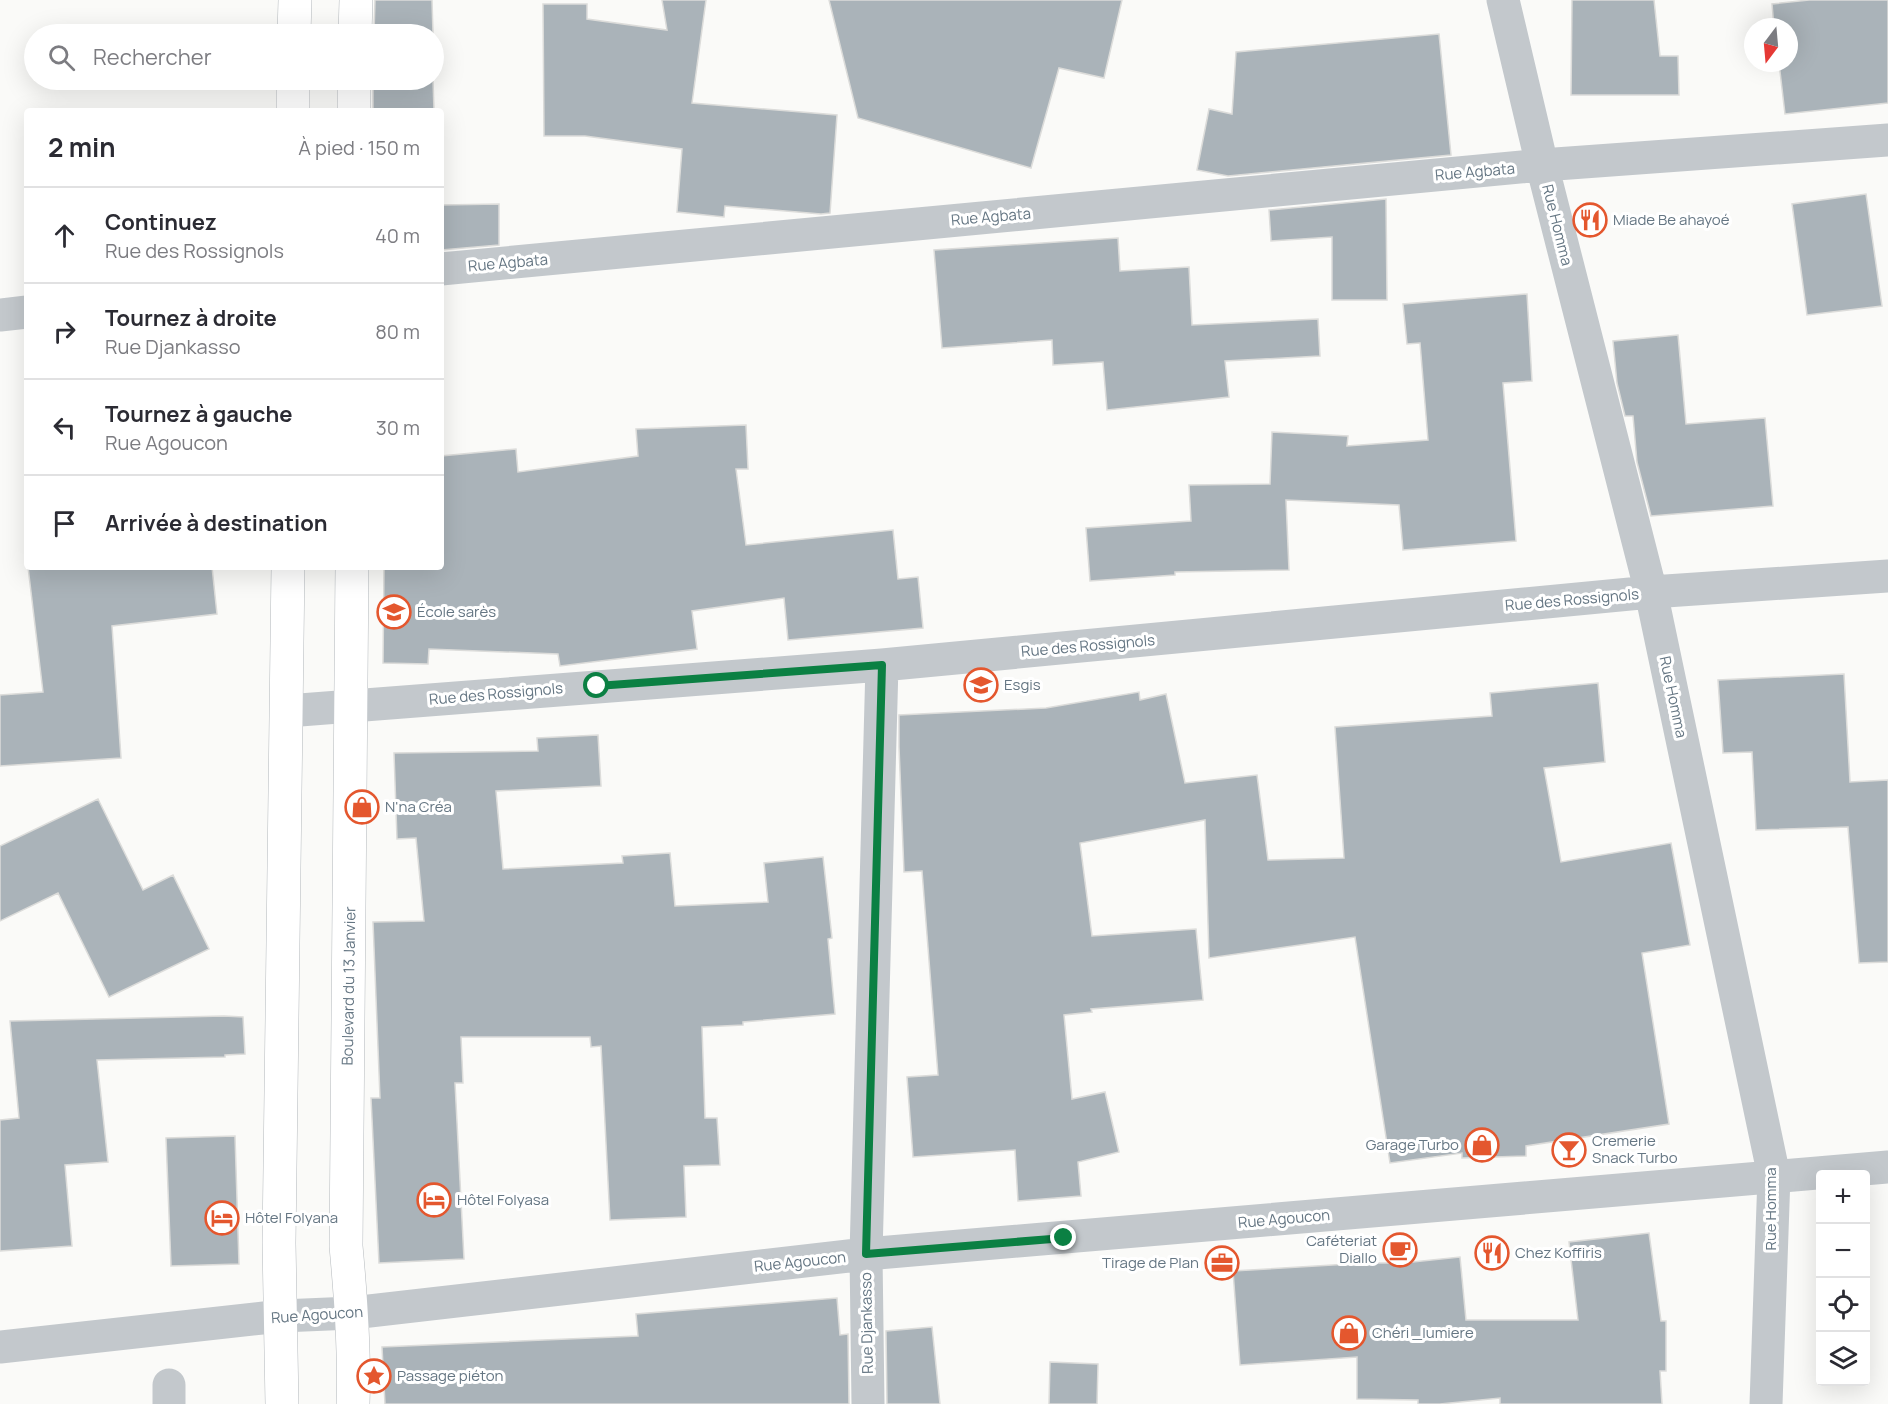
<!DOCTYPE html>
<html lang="fr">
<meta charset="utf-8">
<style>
:root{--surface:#fff;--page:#f7f7f7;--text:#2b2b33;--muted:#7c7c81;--line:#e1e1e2}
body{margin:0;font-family:Manrope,sans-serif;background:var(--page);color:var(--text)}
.controls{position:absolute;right:18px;bottom:18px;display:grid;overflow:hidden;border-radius:6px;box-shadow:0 6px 24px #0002}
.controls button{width:54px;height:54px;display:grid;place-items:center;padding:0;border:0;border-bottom:2px solid var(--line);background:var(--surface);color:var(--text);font:30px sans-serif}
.compass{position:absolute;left:1744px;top:18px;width:54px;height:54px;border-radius:50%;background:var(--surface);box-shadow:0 6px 24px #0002;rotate:196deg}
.stop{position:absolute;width:18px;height:18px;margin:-14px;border:4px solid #0b8043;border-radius:50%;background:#fff}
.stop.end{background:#0b8043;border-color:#fff;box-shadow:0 2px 6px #0008}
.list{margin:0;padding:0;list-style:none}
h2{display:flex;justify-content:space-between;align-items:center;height:78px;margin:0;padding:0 24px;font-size:26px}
h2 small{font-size:20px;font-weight:400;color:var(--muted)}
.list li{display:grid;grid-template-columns:39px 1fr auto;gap:18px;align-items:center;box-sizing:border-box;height:96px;padding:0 24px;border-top:2px solid var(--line)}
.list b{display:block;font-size:22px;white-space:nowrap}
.list p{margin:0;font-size:20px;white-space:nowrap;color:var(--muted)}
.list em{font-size:20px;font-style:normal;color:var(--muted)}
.icon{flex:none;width:33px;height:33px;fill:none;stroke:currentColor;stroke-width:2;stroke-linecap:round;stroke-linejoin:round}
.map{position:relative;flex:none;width:1888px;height:1404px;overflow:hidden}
.search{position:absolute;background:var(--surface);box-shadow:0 6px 24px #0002;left:24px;top:24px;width:420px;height:66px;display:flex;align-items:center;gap:15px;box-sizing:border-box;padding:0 21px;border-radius:33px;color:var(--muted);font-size:22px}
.panel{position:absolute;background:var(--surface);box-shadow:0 6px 24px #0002;left:24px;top:108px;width:420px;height:462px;border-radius:6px}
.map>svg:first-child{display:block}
</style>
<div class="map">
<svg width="1888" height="1404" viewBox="0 0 1888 1404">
<rect width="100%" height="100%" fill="#fafaf8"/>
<path fill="#aab3b9" stroke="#dcdcda" stroke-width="1.5" d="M375 0H432L433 34H374Z
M662 0H706L692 103 837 115 830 213 821 214 725 206 724 217 677 212 682 149 585 136H544L543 4H587V19L667 30Z
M829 0H1122L1104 78 1059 68 1031 168 858 118Z
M1572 0H1654L1660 56H1678L1679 95H1571Z
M1809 0H1888V103L1785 114 1779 63H1789V27H1774L1772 4Z
M1439 34 1451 155 1228 176 1197 170 1209 109 1232 114 1236 52Z
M373 80H433L434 111H373Z
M1866 194 1882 306 1807 315 1792 204Z
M1386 199 1387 300H1332V237L1271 241 1269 210Z
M499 204V245L441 250V205Z
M1118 238 1120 271 1189 267 1192 325 1318 319 1320 356 1225 361 1229 397 1107 410 1103 362 1053 365 1052 340 942 348 934 250Z
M1527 294 1532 381 1503 383 1516 541 1403 550 1399 505 1286 500 1289 570 1175 572V575L1090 581 1086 528 1191 521 1189 485 1270 484 1272 432 1348 436 1347 446 1428 440 1420 343 1407 344 1403 304Z
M1678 335 1686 424 1765 418 1773 506 1651 516 1637 462 1633 416H1625L1617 383 1613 341Z
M746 425 748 469H736L746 545 893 530 898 579 918 577 923 628 788 640 784 598 692 611 697 649 560 666 558 654 429 649 428 664 383 663 384 567H441V456L516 449 518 472 638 456 636 429Z
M28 567H212L217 614 112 626 121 758 0 766V695L43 692Z
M1844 674 1850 782 1888 780V962L1859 963 1848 827 1756 830 1752 752 1723 753 1718 680Z
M1598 683 1605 762 1544 768 1561 862 1671 843 1690 945 1642 953 1669 1124 1526 1146V1156L1462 1158V1153L1390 1163 1355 937 1209 958 1205 820 1080 843 1092 936 1196 929 1203 1000 1091 1009 1092 1012 1064 1015 1072 1099 1105 1092 1119 1152 1078 1162 1081 1196 1018 1201 1015 1150 913 1157 907 1077 938 1075 922 871 904 872 899 747V715L1046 708 1139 692 1140 700 1166 694 1185 783 1257 775 1268 860 1344 858 1335 727 1492 716 1490 693Z
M598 735 601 786 496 791 503 869 623 863 622 856 670 853 675 906 768 902 764 863 823 857 832 938 828 939 835 1014 743 1022V1025L702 1027 705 1118H717L720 1165 684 1166 686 1217 610 1220 601 1046 591 1047 590 1037H461L463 1083H455L464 1259 379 1263 371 1098H380L373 922 424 921 416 838 397 839 394 753 538 751 537 738Z
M98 799 143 890 173 875 209 949 109 997 58 893 0 921V846Z
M224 1016 243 1017 245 1054 225 1055V1057L97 1060 108 1162 65 1165 72 1246 0 1251V1120L19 1118 10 1021Z
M235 1136 239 1264 171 1266 166 1138Z
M1649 1233 1661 1321H1666V1371H1660L1662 1404H1500V1398L1440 1404H1418V1400L1357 1399V1357L1240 1365 1233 1271 1366 1263H1403L1460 1257 1466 1320H1578L1569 1242Z
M837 1298 840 1335 848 1334 849 1404H385L382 1347 638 1336 636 1314Z
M932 1327 940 1404H887L886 1331Z
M1050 1362 1098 1364 1097 1404H1049Z"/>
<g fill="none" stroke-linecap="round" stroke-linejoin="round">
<defs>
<path id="highway" d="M294 34 295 0
M355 34 356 0
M293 111V80
M354 111V80
M352 567 346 1246C351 1299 355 1351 353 1404
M282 1404 279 1243 288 567"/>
</defs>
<use href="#highway" stroke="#b4b9bd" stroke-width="34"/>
<path stroke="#c3c8cc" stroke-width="33" d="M1503 0 1542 165 1651 592 1774 1176 1766 1404
M441 269 1542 165 1888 140
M0 315 27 312
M287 711 882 665 1651 592 1888 576
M0 1347 281 1316 352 1313 866 1254 1888 1167
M169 1404V1385
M868 1404 866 1254 882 665"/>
<use href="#highway" stroke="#fff" stroke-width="33"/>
</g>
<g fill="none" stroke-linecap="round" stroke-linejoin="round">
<path stroke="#0b8043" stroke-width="8" d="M597 686 882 665 866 1254 1064 1238"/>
</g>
<defs>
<symbol id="restaurant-ring" viewBox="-11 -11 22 22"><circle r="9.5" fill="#fff" stroke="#e4572e" stroke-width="1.5"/><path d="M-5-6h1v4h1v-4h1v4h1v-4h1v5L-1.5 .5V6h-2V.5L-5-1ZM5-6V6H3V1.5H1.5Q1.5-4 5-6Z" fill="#e4572e"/></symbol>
<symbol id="school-ring" viewBox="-11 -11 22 22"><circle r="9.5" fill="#fff" stroke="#e4572e" stroke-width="1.5"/><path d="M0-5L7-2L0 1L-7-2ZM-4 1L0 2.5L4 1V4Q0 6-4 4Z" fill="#e4572e"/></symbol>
<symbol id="university-ring" viewBox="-11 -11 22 22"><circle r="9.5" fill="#fff" stroke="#e4572e" stroke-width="1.5"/><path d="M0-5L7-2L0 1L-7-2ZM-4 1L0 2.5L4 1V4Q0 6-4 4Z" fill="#e4572e"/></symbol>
<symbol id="shop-ring" viewBox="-11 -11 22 22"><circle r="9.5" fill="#fff" stroke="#e4572e" stroke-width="1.5"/><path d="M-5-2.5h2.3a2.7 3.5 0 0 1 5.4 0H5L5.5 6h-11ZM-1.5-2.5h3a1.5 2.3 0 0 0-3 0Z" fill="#e4572e"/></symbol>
<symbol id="bar-ring" viewBox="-11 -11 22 22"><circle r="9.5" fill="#fff" stroke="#e4572e" stroke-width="1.5"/><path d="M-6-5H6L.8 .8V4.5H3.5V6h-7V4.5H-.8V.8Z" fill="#e4572e"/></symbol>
<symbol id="hotel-ring" viewBox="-11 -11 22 22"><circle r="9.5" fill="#fff" stroke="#e4572e" stroke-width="1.5"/><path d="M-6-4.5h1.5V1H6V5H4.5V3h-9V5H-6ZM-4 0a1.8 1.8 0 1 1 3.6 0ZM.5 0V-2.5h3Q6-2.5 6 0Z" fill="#e4572e"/></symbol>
<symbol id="cafe-ring" viewBox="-11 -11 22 22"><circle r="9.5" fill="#fff" stroke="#e4572e" stroke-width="1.5"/><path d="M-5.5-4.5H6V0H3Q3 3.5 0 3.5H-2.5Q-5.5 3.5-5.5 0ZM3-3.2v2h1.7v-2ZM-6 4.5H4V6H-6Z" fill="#e4572e"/></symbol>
<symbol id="office-ring" viewBox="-11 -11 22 22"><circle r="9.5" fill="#fff" stroke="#e4572e" stroke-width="1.5"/><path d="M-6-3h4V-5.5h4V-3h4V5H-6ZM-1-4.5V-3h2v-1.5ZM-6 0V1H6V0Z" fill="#e4572e"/></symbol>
<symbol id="sight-ring" viewBox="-11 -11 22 22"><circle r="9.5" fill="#fff" stroke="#e4572e" stroke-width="1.5"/><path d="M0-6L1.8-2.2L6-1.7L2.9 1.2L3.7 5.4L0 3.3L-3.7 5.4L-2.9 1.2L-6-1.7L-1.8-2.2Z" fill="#e4572e"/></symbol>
</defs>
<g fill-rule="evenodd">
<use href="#restaurant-ring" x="1571" y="201" width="38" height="38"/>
<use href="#school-ring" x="375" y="593" width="38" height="38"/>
<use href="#university-ring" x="962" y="666" width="38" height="38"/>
<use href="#shop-ring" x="343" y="788" width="38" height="38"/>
<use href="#shop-ring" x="1463" y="1126" width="38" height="38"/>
<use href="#bar-ring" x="1550" y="1131" width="38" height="38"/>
<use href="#hotel-ring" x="415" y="1181" width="38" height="38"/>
<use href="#hotel-ring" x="203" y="1199" width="38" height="38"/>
<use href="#cafe-ring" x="1381" y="1231" width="38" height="38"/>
<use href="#restaurant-ring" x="1473" y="1234" width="38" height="38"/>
<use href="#office-ring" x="1203" y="1244" width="38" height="38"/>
<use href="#shop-ring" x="1330" y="1314" width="38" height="38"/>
<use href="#sight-ring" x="355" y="1357" width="38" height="38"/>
</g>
<g text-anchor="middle" stroke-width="6" stroke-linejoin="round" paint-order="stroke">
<g font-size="15" fill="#657683" stroke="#fff">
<text transform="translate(1475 172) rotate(-5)" y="5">Rue Agbata</text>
<text transform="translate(991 217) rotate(-5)" y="5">Rue Agbata</text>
<text transform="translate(1557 225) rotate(76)" y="5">Rue Homma</text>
<text transform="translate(508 263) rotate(-5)" y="5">Rue Agbata</text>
<text transform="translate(1572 600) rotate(-5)" y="5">Rue des Rossignols</text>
<text transform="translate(1088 646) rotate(-5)" y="5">Rue des Rossignols</text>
<text transform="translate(496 694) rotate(-5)" y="5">Rue des Rossignols</text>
<text transform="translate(1673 697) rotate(78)" y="5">Rue Homma</text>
<text transform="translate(349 986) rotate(-89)" y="5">Boulevard du 13 Janvier</text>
<text transform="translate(1771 1209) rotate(-90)" y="5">Rue Homma</text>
<text transform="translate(1284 1219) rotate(-5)" y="5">Rue Agoucon</text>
<text transform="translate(800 1262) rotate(-6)" y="5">Rue Agoucon</text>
<text transform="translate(317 1315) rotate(-4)" y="5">Rue Agoucon</text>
<text transform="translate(867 1323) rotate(-91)" y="5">Rue Djankasso</text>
</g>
<g font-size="15" fill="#657683" stroke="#fff" text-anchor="start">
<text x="1613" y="225">Miade Be ahayoé</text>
<text x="417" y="617">École sarès</text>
<text x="1004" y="690">Esgis</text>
<text x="385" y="812">N'na Créa</text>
<text x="1592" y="1146">Cremerie<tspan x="1592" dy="17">Snack Turbo</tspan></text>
<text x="1459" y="1150" text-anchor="end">Garage Turbo</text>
<text x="457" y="1205">Hôtel Folyasa</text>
<text x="245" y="1223">Hôtel Folyana</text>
<text x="1377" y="1246" text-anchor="end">Caféteriat<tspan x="1377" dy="17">Diallo</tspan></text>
<text x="1515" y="1258">Chez Koffiris</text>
<text x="1199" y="1268" text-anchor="end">Tirage de Plan</text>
<text x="1372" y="1338">Chéri _lumiere</text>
<text x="397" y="1381">Passage piéton</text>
</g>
</g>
</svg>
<div class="controls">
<button>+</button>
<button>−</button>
<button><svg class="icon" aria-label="locate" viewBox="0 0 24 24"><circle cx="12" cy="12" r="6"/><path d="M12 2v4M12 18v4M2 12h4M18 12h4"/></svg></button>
<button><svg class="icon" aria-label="layers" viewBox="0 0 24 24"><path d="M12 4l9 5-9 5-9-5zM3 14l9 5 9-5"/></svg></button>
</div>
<svg class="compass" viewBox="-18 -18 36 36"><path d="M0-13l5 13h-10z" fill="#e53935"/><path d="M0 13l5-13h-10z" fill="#7c7c81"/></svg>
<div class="stop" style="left:597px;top:686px"></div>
<div class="stop end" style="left:1064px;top:1238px"></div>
<div class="search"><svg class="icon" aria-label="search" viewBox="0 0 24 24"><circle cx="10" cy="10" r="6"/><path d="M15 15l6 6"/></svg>Rechercher</div>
<section class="panel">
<h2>2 min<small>À pied · 150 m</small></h2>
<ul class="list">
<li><svg class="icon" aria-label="ahead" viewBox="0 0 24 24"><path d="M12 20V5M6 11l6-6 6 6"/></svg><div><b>Continuez</b><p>Rue des Rossignols</p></div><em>40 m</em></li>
<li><svg class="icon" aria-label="right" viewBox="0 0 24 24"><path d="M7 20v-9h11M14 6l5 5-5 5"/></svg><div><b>Tournez à droite</b><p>Rue Djankasso</p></div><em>80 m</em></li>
<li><svg class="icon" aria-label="left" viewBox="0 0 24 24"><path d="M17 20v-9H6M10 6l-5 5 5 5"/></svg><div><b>Tournez à gauche</b><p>Rue Agoucon</p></div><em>30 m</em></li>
<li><svg class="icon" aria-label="arrive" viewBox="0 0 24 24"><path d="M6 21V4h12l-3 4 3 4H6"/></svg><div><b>Arrivée à destination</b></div></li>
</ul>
</section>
</div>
